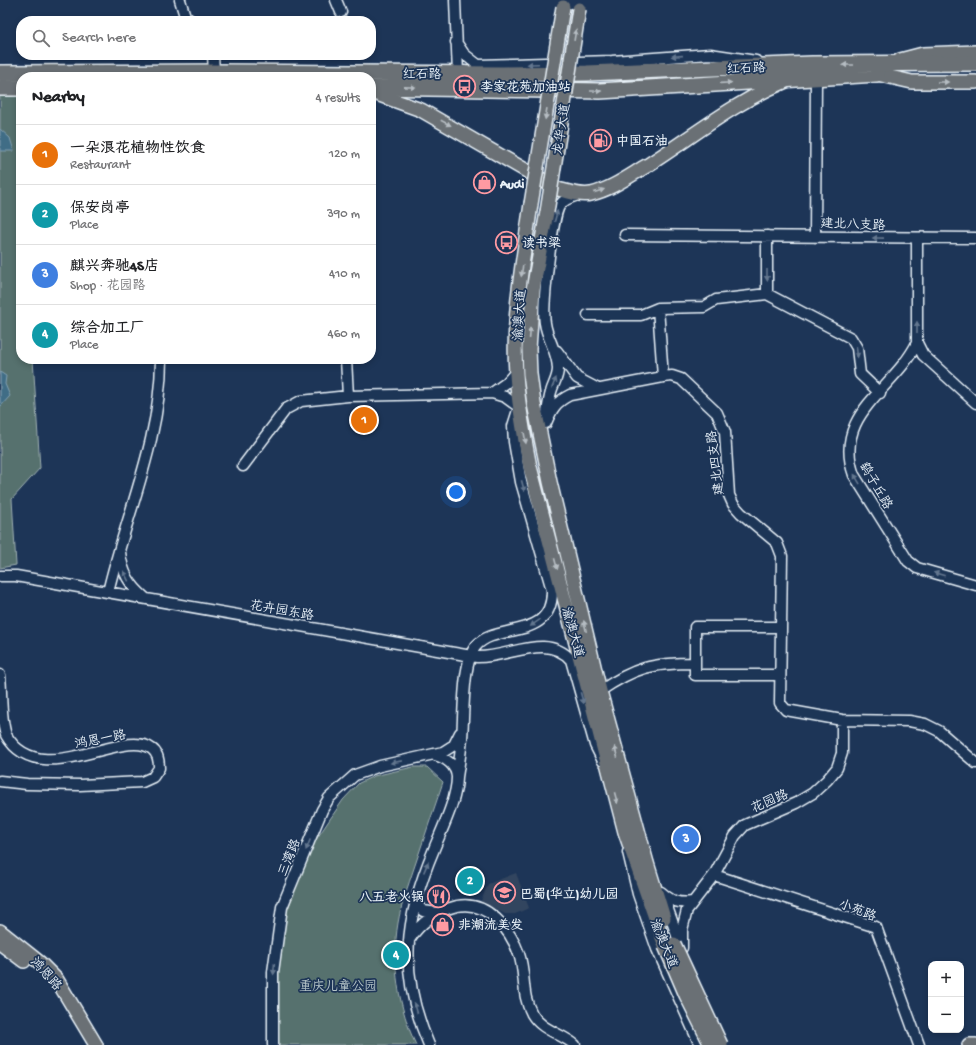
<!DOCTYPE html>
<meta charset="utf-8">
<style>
:root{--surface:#fff;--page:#f2f2f2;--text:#202124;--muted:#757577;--line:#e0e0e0;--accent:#84575d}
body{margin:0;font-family:"Gochi Hand","LXGW WenKai TC",sans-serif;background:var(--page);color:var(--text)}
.controls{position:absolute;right:12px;bottom:12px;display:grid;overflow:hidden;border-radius:8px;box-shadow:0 2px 6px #0003}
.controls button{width:36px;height:36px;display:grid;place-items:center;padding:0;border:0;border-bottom:1px solid var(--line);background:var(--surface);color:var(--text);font:20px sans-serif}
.you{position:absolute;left:456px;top:492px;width:14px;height:14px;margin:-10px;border:3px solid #fff;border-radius:50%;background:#1a73e8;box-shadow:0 0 0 6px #1a73e833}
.badge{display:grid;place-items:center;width:26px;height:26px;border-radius:50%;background:var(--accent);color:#fff;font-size:13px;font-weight:700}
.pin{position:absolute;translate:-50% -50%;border:2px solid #fff;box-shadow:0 1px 4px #0006}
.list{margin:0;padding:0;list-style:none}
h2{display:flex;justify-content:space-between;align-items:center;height:52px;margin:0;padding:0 16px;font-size:17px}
h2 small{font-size:13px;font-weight:400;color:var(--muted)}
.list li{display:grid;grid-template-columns:26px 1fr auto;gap:12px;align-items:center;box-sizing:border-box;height:60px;padding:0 16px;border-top:1px solid var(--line)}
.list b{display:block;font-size:15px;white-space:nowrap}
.list p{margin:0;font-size:13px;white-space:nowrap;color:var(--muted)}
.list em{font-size:13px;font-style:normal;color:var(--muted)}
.icon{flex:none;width:22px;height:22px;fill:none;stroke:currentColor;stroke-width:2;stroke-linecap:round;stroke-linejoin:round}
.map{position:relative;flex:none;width:976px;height:1045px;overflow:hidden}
.search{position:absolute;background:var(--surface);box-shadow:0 2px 6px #0003;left:16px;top:16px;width:360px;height:44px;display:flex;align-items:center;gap:10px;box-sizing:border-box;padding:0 14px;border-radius:16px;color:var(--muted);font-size:15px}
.panel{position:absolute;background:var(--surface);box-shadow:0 2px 6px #0003;left:16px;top:72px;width:360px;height:292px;border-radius:16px}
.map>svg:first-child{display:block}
</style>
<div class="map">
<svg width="976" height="1045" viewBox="0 0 976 1045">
<rect width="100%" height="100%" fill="#1d3557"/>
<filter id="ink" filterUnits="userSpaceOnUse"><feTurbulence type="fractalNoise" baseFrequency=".025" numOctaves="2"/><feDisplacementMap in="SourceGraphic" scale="8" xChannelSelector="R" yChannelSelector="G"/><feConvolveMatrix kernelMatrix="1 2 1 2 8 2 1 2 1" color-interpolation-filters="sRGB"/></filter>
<g filter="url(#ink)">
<path fill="#33455e" d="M516 873 529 908 515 914H505L481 901 488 884Z"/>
<path fill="#57716e" stroke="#a0b1b3" d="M0 94H21V359H33L40 468 12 499 16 565 0 568Z
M413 767H427L443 782C433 811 424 839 414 868 408 886 401 905 398 923 391 963 399 1009 416 1045H278V959L282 931 287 911 311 847 343 800 359 783 374 776Z"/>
<path fill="#416d86" stroke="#84a2b4" d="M0 129 10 138 14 151H0Z
M0 372 6 376 5 384 10 396 0 407Z"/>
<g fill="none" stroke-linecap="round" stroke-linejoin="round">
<defs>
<path id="minor" d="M180 0 185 16 191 21
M336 0 341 12
M455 0 458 74 464 71
M456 42 464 54 478 65 612 61 710 54 756 61
M213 55 214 72
M625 235 976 238
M767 236V294L851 338 857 348 860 374 880 393
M815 237 816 78
M917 238V343L923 355 976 403
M658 308 663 377
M588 315H641L658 308 704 307 716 300 767 294
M917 343C894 390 832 414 854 475L908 561 917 568 976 585
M557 351 577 378 598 389
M346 359 348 396
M492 393 506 383 515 373
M547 413C548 406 549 399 551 392 553 384 558 378 558 369 558 352 547 339 545 323 542 308 552 215 560 205 564 199 572 197 578 195
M546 423C552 408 556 402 570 395L663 377 672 376 681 379 717 413 725 432 729 495 733 504 741 513 777 543 782 556 780 703 786 710 842 720 909 721 925 724 939 731 976 763
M243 466 286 409 301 401 348 396 492 393 505 397 519 407 513 426 514 442 521 482 552 590C553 642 496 622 476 646 462 662 464 716 462 738 461 751 459 764 457 777
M120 552C122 573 130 585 145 598
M0 576H16L477 657C509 658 547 632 571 660L595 745 603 761
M108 592C126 514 161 440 161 359
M0 675C2 694 0 717 6 735 39 793 124 726 152 749 158 753 159 761 159 768L153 777 142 782 80 785 27 784 0 781
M780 675H695V627H781
M600 691C635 667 653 663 695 663
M628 852 638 894 657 949 700 1045
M714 875 876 927 919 1045
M661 892C671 901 678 904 692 902
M414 901 423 911 438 913
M666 904 679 941
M409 940C420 923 437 911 457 906 487 900 510 929 519 954 526 974 521 995 532 1014 542 1031 561 1033 575 1045
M682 948V930L687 910 714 875 735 836 745 825 796 803 813 793 827 780 837 768 842 753V720
M273 1045V972L282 907 322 810 329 798 355 775 380 766 443 752 454 745 460 733
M429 1045C398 973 404 920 434 849 442 829 457 799 457 777 456 765 445 758 435 755"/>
<path id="major" d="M900 60 923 54 976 52
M877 74 912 82H976
M371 92 421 110 558 189C569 192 579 196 591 194 612 189 629 176 648 165 695 135 733 103 786 81
M531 204C523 260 512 317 516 374 518 405 524 436 530 467L625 832 665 946
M547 212 533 290 529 349 530 374 534 404 550 482 600 691 647 863 664 918
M0 931 39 962 57 980 96 1045
M0 943 24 961
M969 1045H976"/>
<path id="highway" d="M0 73 224 72 502 74 587 73 812 64 976 63
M371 87 600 91 877 74
M0 88H21"/>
</defs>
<use href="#minor" stroke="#e8f1f8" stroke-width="13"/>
<use href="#major" stroke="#e8f1f8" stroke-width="16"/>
<use href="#highway" stroke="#e8f1f8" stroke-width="18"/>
<use href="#minor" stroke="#1d3557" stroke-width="10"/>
<use href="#major" stroke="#6a7074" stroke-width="13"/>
<use href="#highway" stroke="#6a7074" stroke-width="15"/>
<defs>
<path id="major-bridge" d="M531 204 563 7
M547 212 579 9
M674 944 721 1045
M665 946 686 995 711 1045"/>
</defs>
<use href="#major-bridge" stroke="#e8f1f8" stroke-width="16" stroke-linecap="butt"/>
<use href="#major-bridge" stroke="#6a7074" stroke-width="13"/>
</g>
<defs><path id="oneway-solid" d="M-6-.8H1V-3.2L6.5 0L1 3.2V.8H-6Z"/></defs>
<g fill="#b6bdc3">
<use href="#oneway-solid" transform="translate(575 35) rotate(-81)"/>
<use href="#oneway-solid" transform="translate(848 65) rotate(-180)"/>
<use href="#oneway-solid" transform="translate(943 82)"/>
<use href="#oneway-solid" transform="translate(726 83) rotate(-4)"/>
<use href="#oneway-solid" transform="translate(410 87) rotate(1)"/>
<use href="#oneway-solid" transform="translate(596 91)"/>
<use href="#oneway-solid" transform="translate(546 114) rotate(99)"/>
<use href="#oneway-solid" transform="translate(446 123) rotate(28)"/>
<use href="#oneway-solid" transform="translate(599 191) rotate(-17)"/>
<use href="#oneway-solid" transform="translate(522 271) rotate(98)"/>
<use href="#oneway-solid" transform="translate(530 333) rotate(-86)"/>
<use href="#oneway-solid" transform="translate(525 438) rotate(80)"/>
<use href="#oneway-solid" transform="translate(556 564) rotate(75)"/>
<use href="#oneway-solid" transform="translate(585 626) rotate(-103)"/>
<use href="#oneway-solid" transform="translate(616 752) rotate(-105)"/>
<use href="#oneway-solid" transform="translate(616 798) rotate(75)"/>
</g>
<g fill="#64778f">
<use href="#oneway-solid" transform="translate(677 56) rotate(176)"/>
<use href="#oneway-solid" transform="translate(533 64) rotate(178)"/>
<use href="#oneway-solid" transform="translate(556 216) rotate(-75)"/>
<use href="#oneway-solid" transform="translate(878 238) rotate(-179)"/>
<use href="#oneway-solid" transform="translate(767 275) rotate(90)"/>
<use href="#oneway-solid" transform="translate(917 327) rotate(-90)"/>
<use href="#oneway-solid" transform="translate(857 352) rotate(83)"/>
<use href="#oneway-solid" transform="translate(554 383) rotate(-68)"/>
<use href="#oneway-solid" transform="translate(857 479) rotate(-121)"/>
<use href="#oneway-solid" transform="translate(523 486) rotate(75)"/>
<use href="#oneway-solid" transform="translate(939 574) rotate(-164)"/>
<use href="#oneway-solid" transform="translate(126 576) rotate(-116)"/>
<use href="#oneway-solid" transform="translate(535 623) rotate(145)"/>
<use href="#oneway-solid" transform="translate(582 698) rotate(74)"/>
<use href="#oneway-solid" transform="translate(396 762) rotate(169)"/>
<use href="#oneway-solid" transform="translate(308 845) rotate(112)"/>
<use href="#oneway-solid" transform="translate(426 867) rotate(-67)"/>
<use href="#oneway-solid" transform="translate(274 969) rotate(94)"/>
<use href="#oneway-solid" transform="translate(416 1008) rotate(-106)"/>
</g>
</g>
<defs>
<symbol id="bus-ring" viewBox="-11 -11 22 22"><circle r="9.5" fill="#1d3557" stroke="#ff9aa2" stroke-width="1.5"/><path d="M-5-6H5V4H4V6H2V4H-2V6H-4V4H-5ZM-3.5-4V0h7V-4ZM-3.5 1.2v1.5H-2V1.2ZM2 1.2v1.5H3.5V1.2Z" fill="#ff9aa2"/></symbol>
<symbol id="fuel-ring" viewBox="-11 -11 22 22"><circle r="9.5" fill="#1d3557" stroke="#ff9aa2" stroke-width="1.5"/><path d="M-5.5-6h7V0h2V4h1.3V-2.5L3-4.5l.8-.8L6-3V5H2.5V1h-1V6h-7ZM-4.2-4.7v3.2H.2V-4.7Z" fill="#ff9aa2"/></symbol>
<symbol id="shop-ring" viewBox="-11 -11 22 22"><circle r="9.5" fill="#1d3557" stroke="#ff9aa2" stroke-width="1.5"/><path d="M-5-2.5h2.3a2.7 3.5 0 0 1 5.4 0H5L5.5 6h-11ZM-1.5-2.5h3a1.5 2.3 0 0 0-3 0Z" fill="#ff9aa2"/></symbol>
<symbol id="school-ring" viewBox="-11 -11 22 22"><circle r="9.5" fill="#1d3557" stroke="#ff9aa2" stroke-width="1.5"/><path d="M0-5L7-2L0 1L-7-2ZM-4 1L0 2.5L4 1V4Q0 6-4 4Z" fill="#ff9aa2"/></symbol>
<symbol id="restaurant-ring" viewBox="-11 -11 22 22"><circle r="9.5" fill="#1d3557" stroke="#ff9aa2" stroke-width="1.5"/><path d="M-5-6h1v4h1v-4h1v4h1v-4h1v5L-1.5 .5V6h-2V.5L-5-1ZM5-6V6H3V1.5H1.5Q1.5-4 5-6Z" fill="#ff9aa2"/></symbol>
</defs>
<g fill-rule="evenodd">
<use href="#bus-ring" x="452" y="74" width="25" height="25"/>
<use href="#fuel-ring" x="588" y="128" width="25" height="25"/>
<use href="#shop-ring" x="472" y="170" width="25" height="25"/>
<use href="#bus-ring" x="494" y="230" width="25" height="25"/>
<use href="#school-ring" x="492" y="880" width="25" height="25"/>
<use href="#restaurant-ring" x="426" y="884" width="25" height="25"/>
<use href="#shop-ring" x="430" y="912" width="25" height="25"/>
</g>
<g text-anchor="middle" stroke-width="3.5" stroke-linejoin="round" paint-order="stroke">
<g font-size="13" fill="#e8f1f8" stroke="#1d3557">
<text transform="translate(746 67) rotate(-2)" y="5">红石路</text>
<text x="422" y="78">红石路</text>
<text transform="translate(560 129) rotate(-81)" y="5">龙华大道</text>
<text transform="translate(853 223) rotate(2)" y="5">建北八支路</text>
<text transform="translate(518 315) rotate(-86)" y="5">渝澳大道</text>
<text transform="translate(714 463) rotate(-97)" y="5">建北四支路</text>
<text transform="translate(877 485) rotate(60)" y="5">鹞子丘路</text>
<text transform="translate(282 609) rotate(10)" y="5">花卉园东路</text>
<text transform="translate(574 632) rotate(75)" y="5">渝澳大道</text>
<text transform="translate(100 738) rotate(-11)" y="5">鸿恩一路</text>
<text transform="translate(769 800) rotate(-23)" y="5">花园路</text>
<text transform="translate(288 857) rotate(-68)" y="5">三湾路</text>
<text transform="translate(858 909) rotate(21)" y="5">小苑路</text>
<text transform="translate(665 943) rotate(68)" y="5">渝澳大道</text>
<text transform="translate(47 973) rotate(48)" y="5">鸿恩路</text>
</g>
<g font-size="13" font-weight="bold" fill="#e8f1f8" stroke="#1d3557" text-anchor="start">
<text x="480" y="91">李家花苑加油站</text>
<text x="616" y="145">中国石油</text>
<text x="500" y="188">Audi</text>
<text x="522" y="247">读书梁</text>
<text x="520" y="898">巴蜀(华立)幼儿园</text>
<text x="424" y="901" text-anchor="end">八五老火锅</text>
<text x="458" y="929">非潮流美发</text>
</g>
<g font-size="13" fill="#b5c4c8" stroke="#1d3557">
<text x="338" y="990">重庆儿童公园</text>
</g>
</g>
</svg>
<div class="controls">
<button>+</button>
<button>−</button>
</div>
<div class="you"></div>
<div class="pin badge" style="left:364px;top:420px;background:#e8710a">1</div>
<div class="pin badge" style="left:470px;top:881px;background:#0f9aa8">2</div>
<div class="pin badge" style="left:686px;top:839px;background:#3f7fe0">3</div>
<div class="pin badge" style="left:396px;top:955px;background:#0f9aa8">4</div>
<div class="search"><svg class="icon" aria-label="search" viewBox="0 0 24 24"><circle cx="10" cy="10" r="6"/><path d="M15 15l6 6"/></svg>Search here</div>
<section class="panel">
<h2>Nearby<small>4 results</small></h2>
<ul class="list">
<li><span class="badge" style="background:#e8710a">1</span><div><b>一朵浪花植物性饮食</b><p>Restaurant</p></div><em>120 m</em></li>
<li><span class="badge" style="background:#0f9aa8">2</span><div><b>保安岗亭</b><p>Place</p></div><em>390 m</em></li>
<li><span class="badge" style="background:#3f7fe0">3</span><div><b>麒兴奔驰4S店</b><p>Shop · 花园路</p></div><em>410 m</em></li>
<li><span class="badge" style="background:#0f9aa8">4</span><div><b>综合加工厂</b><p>Place</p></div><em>460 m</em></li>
</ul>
</section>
</div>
